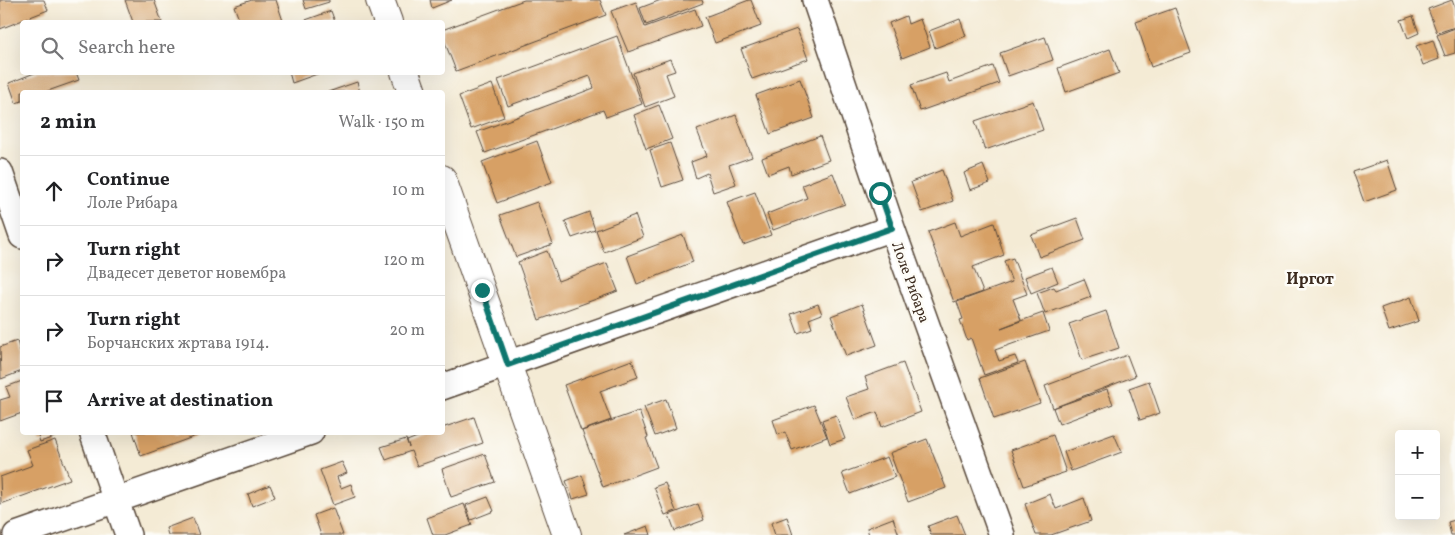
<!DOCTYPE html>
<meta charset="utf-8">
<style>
:root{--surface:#fff;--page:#f2f2f2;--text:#202124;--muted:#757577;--line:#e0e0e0}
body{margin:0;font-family:Vollkorn,serif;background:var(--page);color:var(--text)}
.controls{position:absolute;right:15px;bottom:15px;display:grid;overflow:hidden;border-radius:5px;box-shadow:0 5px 20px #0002}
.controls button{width:45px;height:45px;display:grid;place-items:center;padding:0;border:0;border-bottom:1px solid var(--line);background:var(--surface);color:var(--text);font:25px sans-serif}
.stop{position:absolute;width:15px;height:15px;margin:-11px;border:4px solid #0f766e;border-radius:50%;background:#fff}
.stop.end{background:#0f766e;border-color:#fff;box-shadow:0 1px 5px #0008}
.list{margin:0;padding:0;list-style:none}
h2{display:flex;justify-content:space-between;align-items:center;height:65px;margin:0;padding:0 20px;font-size:21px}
h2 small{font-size:16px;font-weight:400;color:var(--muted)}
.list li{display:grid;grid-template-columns:32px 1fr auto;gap:15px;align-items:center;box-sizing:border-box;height:70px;padding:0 20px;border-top:1px solid var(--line)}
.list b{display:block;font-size:19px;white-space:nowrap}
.list p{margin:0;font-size:16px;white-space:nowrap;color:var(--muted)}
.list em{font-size:16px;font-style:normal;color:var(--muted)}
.icon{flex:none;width:28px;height:28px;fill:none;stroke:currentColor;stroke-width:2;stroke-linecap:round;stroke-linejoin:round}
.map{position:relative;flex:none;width:1455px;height:535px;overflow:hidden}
.search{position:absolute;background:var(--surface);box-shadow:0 5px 20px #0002;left:20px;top:20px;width:425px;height:55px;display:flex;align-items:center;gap:12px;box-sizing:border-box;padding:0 18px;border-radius:5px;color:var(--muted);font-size:19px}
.panel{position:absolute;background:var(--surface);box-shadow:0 5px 20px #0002;left:20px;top:90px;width:425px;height:345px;border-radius:5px}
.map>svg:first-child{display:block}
</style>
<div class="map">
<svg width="1455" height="535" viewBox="0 0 1455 535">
<rect width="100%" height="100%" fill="#fdfcf7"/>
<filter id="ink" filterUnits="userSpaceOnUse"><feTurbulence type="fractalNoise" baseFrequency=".02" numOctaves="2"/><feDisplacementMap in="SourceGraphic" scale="10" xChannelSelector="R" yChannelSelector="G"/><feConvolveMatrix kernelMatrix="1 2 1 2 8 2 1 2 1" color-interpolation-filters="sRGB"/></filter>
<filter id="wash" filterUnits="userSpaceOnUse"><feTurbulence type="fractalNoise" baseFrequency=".0096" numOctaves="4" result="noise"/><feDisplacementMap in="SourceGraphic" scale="20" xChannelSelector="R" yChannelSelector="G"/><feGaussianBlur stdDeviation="1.12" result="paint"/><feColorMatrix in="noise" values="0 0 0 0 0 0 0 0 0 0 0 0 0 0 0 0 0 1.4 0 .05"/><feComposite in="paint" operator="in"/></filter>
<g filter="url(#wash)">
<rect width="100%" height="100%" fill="#f4ebd5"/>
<g id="blocks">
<path fill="#d7a065" d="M0 0H44L48 10 0 29Z
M125 0H154L162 22H133Z
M252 0H276L283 21 278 22H240L234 6Z
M303 0H329V2L306 9Z
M430 0H452L432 8Z
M524 0H600L606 15 456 71 442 35V30Z
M661 0H702L703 3 646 25 640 8Z
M749 0H751L761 26 715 43 705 17Z
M1452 0 1455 8V27L1437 33 1428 9Z
M636 2 645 27 695 9 701 26 628 52 611 11Z
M1175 8 1191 53 1151 67 1136 22Z
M331 11 335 22H300Z
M906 16 908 24 920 19 930 47 902 58 889 23Z
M1413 16 1419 33 1408 38 1401 20Z
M960 19 966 36 935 48 929 31Z
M1455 28V53L1445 56 1437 35Z
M797 29 808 59 752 79 741 49Z
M617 36 642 104 606 117 603 110 485 153 477 132 594 88 590 76 508 106 498 80Z
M1045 37 1053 60 1008 76 1000 53Z
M1433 40 1439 59 1423 65 1416 46Z
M1110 49 1119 73 1066 92 1058 68Z
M670 59 675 71 666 74 674 96 645 107 633 73Z
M993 66 999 83 920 111 911 85 946 73 949 82Z
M37 72H76L79 80 45 92H22V101L16 103 9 83Z
M289 72H320V73L292 83Z
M800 79 814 118 770 134 756 95Z
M357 82 360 92H328Z
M492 84 504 117 471 129 459 96Z
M1033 101 1043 130 985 150 975 121Z
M659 105 672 139 646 149 634 115Z
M736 115 752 157 729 165 736 184 713 192 707 173 696 178 691 162 707 156 697 130Z
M820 136 829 160 791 174 789 166 768 174 762 158Z
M537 141 552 182 497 203 482 162Z
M670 143 683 180 662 187 650 150Z
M1387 160 1397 190 1364 202 1353 172Z
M983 165 990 183 970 190 964 173Z
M942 170 953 201 922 212 911 182Z
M833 173 845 204 773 230 767 214 807 198 802 185Z
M755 192 771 235 743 245 727 202Z
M537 202 553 244 516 257 500 215Z
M589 212 595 230 572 238 565 221Z
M635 215 643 237 604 252 596 230Z
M1077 218 1085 240 1039 257 1031 235Z
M955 222 960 236 994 223 1004 255 973 267 983 292 954 302 928 232Z
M683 235 693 262 637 284 627 256Z
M547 251 558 281 607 263 618 291 539 320 518 262Z
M1013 258 1027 294 1013 299 1021 320 1001 328 1043 313 1049 331 995 350 999 361 1015 356 1018 363 984 375 971 338 967 340 960 320 963 319 957 302 1012 282 1004 261Z
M1052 267 1058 282 1031 293 1025 277Z
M1084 279 1091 297 1045 314 1037 293 1054 287 1056 290Z
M1411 297 1419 321 1389 331 1381 308Z
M818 304 822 314 809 319 812 328 798 333 791 314Z
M862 304 877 345 846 356 831 316Z
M1106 311 1119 348 1082 360 1069 324Z
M17 341 22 357V371L1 379 0 347Z
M1127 355 1135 376 1053 408 1045 386Z
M632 360 638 377 600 391 611 420 581 431 564 385Z
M1025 362 1040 403 994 419 980 378Z
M903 363 921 412 882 427 877 412 855 420 846 397 869 389 865 377Z
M22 381V413L0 421V400L10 397 6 387Z
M1149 381 1160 413 1140 420 1129 388Z
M1107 389 1113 404 1059 424 1053 408Z
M666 399 676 428 655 436 644 407Z
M814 405 827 437 792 450 785 432 778 435 773 420Z
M639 411 648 437 646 438 657 467 603 487 582 431Z
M836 415 845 439 830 444 822 420Z
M474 417 483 443 417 466 411 451 386 460 381 447 406 439 409 447 407 441 430 432H442V428Z
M37 432H66V433L40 442Z
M133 432H204V433L141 456Z
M1114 434 1122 452 1071 471 1064 452Z
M1053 435 1066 472 1024 486 1011 450Z
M927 439 946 488 908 502 890 453Z
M55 440 70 479 1 504 0 477 33 465 27 450Z
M485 454 495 482 451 497 442 469Z
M887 457 895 477 850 494 842 473Z
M342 462 347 473 337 477 341 488 351 484 355 497 333 505 320 470Z
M582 475 589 494 573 499 566 481Z
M665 483 676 511 665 515 654 487Z
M270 485 275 497 252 506 248 494Z
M1050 494 1056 509 1084 498 1091 521 1051 535H1036L1025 504Z
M488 497 494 511 471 520 466 505Z
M464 504 472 525 445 535H433L427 518Z
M698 504 704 520 675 531 669 515Z
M333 508 343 535H321L314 515Z
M957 515 965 535H931L928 526Z
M787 517 793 535H775L771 523Z
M193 518 199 535H168L166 528Z
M893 518 899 535H869L867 528Z
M1455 520V535H1451L1448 522Z
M648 526 651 535H624Z"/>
</g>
</g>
<g filter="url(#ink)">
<use href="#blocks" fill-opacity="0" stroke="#574739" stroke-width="1"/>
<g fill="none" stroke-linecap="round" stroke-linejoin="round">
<defs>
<path id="minor" d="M815 0 892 228 1002 535
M0 172 22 236
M442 387 892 228
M92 432 128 535
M16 535 311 432"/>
<path id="tertiary" d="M380 0 388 22
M405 72 412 92
M442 179 567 535"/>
</defs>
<use href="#minor" stroke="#574739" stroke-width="28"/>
<use href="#tertiary" stroke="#574739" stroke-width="30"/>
<use href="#minor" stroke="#fff" stroke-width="25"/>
<use href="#tertiary" stroke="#fff" stroke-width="28"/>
</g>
</g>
<g fill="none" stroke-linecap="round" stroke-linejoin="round" filter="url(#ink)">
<path stroke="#0f766e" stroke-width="6" d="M482 290 508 365 892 228 880 193"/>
</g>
<g text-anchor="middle" stroke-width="5" stroke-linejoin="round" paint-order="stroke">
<g font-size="15" fill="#3b2a1e" stroke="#fdfcf7">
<text transform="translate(911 282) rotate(70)" y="5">Лоле Рибара</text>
</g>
<g font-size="16" font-weight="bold" fill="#3b2a1e" stroke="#fdfcf7">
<text x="1310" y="284">Иргот</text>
</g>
</g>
</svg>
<div class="controls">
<button>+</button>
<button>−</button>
</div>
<div class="stop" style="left:880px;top:193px"></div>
<div class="stop end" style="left:482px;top:290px"></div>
<div class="search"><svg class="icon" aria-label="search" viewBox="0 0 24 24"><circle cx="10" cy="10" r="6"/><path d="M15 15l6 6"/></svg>Search here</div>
<section class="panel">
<h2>2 min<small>Walk · 150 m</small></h2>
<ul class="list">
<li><svg class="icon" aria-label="ahead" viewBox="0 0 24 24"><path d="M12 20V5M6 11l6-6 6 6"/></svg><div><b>Continue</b><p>Лоле Рибара</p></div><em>10 m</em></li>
<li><svg class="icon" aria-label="right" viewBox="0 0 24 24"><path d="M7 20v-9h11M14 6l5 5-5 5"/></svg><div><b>Turn right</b><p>Двадесет деветог новембра</p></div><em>120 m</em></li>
<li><svg class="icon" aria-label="right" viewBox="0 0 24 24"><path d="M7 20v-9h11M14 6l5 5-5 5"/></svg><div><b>Turn right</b><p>Борчанских жртава 1914.</p></div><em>20 m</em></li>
<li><svg class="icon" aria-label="arrive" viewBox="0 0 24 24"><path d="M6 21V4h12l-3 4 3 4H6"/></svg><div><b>Arrive at destination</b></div></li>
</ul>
</section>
</div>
